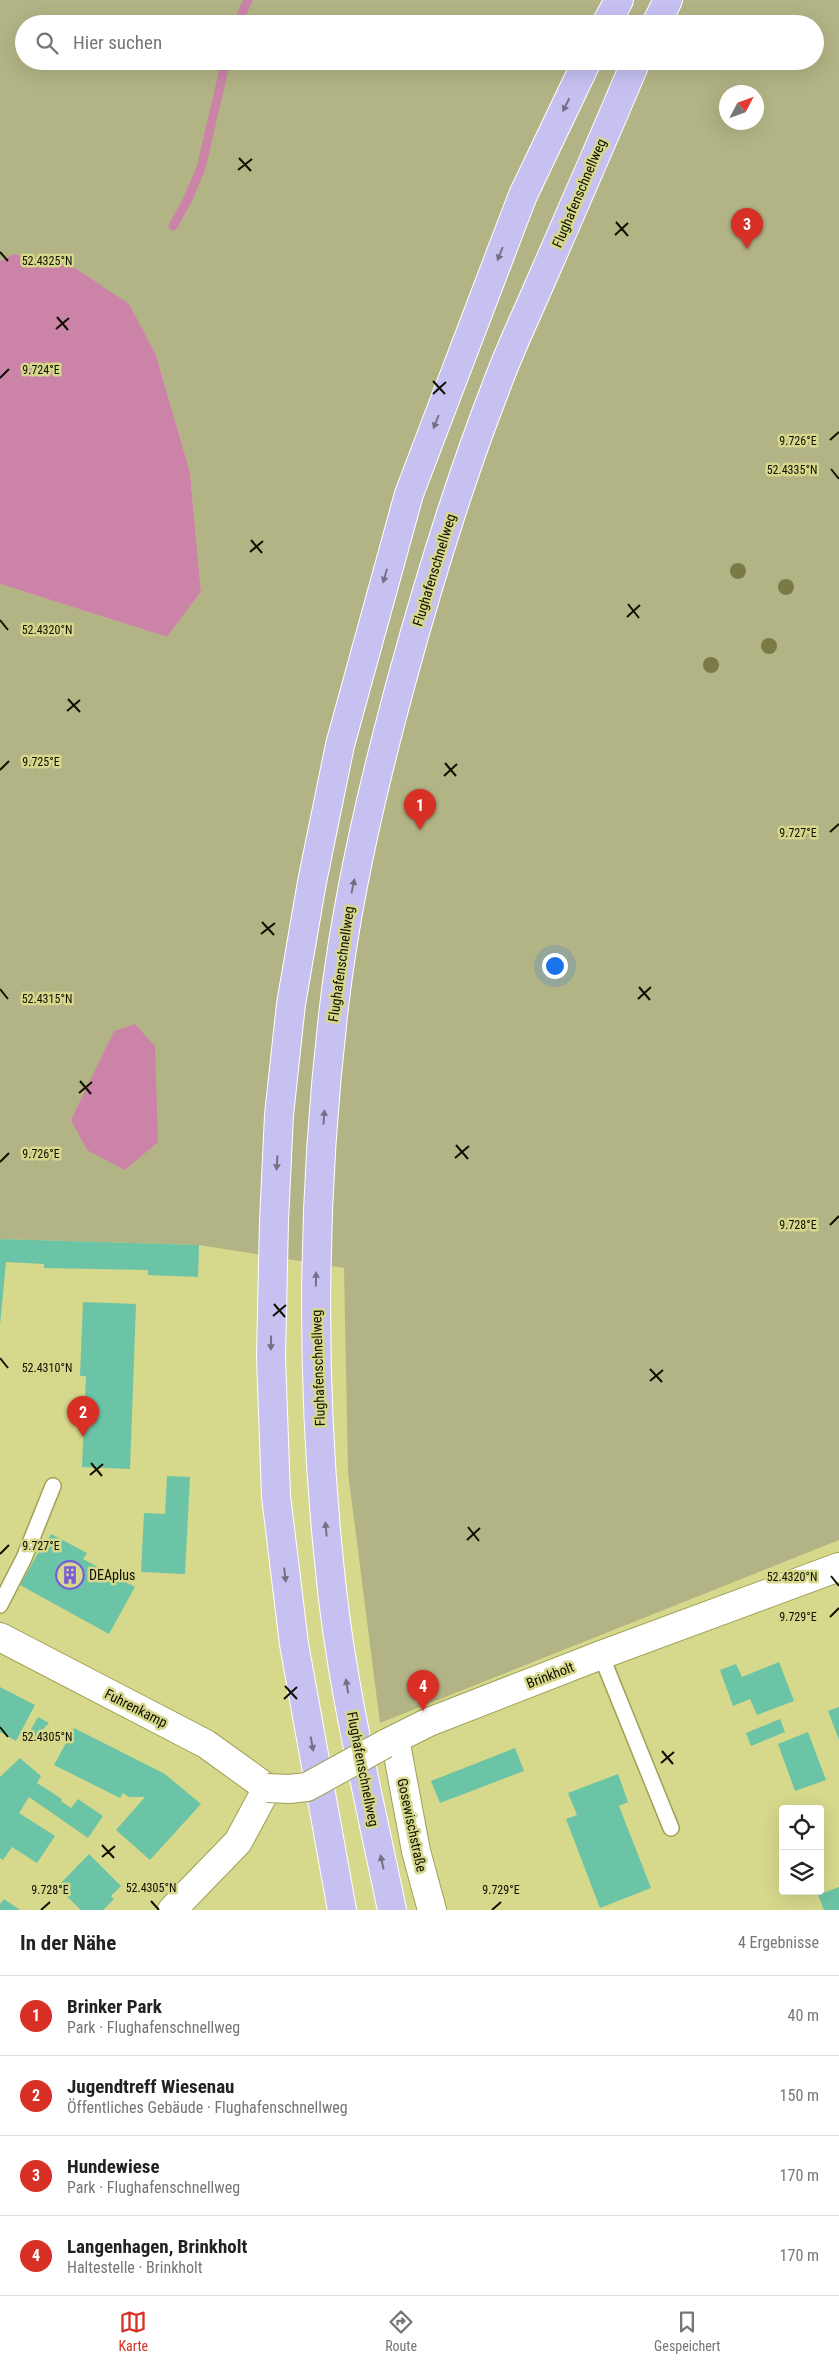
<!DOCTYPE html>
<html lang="de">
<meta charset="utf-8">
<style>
:root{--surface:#fff;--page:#f2f2f2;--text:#222;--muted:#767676;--line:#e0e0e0;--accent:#d93025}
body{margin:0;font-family:"Roboto Condensed",sans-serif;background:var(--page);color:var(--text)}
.controls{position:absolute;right:15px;bottom:15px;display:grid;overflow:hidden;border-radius:5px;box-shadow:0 5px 20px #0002}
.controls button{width:45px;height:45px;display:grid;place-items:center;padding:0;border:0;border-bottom:1px solid var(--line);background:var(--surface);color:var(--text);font:25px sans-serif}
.compass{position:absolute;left:719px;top:85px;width:45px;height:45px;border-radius:50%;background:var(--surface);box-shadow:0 5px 20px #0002;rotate:49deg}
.you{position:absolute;left:554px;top:965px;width:18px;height:18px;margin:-12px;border:4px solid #fff;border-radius:50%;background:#1a73e8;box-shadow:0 0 0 8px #1a73e833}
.badge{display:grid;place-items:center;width:32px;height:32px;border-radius:50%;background:var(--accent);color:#fff;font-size:16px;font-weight:700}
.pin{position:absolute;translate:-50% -41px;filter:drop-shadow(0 1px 2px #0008)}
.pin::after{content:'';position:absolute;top:26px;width:18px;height:15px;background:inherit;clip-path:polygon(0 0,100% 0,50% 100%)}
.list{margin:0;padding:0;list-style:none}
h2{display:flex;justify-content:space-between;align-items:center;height:65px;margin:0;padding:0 20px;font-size:21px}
h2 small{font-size:16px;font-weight:400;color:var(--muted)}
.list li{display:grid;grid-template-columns:32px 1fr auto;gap:15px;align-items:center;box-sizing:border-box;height:80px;padding:0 20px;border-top:1px solid var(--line)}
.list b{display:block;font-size:19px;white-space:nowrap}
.list p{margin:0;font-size:16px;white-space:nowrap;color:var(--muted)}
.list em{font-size:16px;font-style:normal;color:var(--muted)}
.icon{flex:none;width:28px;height:28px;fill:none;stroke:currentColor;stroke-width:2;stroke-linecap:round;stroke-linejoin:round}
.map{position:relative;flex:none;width:839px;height:1910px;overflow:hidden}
.search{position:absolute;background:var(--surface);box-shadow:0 5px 20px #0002;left:15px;right:15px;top:15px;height:55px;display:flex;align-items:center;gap:12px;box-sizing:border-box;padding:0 18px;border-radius:28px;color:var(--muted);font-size:19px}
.sheet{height:385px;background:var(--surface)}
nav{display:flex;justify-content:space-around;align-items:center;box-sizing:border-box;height:70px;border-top:1px solid var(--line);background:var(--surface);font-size:14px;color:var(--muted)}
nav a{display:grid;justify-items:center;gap:2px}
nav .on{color:var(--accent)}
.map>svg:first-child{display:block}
</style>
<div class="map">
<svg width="839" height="1910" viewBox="0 0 839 1910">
<rect width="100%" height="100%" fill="#d6d88b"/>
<path fill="#b3b485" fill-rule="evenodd" d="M0 0H839V1540L380 1723 348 1472 344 1268 199 1245 0 1239V584L167 637 201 592 190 472 156 355 13 254 0 261ZM24 24H815V61H24ZM726 92H756V122H726Z"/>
<path fill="#cb84a7" d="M13 254 72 266 129 304 156 355 190 472 201 592 167 637 0 584V261Z
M135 1024 155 1046 158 1142 125 1170 87 1150 71 1120 114 1031Z"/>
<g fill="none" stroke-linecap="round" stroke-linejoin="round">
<path stroke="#cb84a7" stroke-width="9" d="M237 24 248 0
M173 226 187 201 201 168 226 61"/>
</g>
<path fill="#6cc4a6" d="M0 1239 199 1245 198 1277 148 1275V1270L44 1268V1264L6 1262 0 1325Z
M83 1302 136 1304 130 1469 82 1467 86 1376H80Z
M167 1476 190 1477 185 1574 141 1572 144 1513 165 1514Z
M51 1534 87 1553 83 1559 135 1587 109 1634 20 1585 46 1539 48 1540Z
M779 1662 794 1701 757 1715 750 1699 733 1706 720 1670 736 1664 742 1677Z
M0 1687 35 1705 16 1741 0 1732Z
M839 1707V1740L828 1711Z
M38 1717 49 1723 36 1736 29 1733Z
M780 1719 785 1732 751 1746 746 1733Z
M74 1728 165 1774 201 1804 150 1860 116 1830 145 1797H129L123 1793 120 1798 54 1765Z
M808 1732 826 1780 795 1791 778 1744Z
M515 1748 524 1771 440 1803 431 1781Z
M20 1758 41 1776 37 1783 62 1799 61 1801 71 1808 78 1799 103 1816 88 1838 29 1797 19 1813 55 1836 37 1863 12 1847 3 1860 0 1858V1777Z
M618 1774 628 1802 619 1806 651 1888 600 1908 566 1819 577 1815 568 1793Z
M89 1854 121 1886 111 1896 114 1899 103 1910H81L57 1887Z
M839 1887V1910H824L818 1895Z
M4 1899 20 1910H0V1904Z"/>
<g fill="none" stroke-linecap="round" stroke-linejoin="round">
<defs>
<path id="lane" d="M0 1605 24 1558 53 1486
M601 1655 671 1828"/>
<path id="street" d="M0 1637 206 1744 267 1788 238 1842 172 1910
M395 1739 416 1851 432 1910
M385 1744 429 1722 601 1655 839 1567"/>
<path id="highway" d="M606 24 619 0
M656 24 668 0
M342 1910 294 1644 276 1496 271 1357 274 1221 279 1115 291 1004 312 882 340 745 409 494 523 195 587 61
M392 1910C369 1798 341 1685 330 1571 310 1383 312 1194 334 1007 347 896 373 786 402 679 429 580 459 482 496 387 509 351 526 316 541 281 573 208 605 135 636 61"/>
</defs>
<use href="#lane" stroke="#a0a156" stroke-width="18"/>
<use href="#street" stroke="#a0a156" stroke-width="30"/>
<use href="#highway" stroke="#fff" stroke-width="30"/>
<use href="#lane" stroke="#fff" stroke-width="15"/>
<use href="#street" stroke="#fff" stroke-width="28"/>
<use href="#highway" stroke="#c6c1f1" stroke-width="28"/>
<defs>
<path id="street-bridge" d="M267 1788 289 1789 307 1787 385 1744"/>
</defs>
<use href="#street-bridge" stroke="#a0a156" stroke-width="30" stroke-linecap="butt"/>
<use href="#street-bridge" stroke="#fff" stroke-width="28"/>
</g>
<g fill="#7a7a46">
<circle cx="738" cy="571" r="8"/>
<circle cx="786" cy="587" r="8"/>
<circle cx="769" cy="646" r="8"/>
<circle cx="711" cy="665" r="8"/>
</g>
<defs><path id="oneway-solid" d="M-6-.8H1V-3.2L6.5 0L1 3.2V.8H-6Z" transform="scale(1.25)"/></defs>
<g fill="#747185">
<use href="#oneway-solid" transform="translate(566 105) rotate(116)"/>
<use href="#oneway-solid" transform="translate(500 254) rotate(111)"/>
<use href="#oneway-solid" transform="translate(436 422) rotate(111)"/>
<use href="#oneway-solid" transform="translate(385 576) rotate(106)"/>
<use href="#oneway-solid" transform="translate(353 886) rotate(-78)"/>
<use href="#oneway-solid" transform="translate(324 1117) rotate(-86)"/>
<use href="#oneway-solid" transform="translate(277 1163) rotate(93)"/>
<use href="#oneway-solid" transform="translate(316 1279) rotate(-89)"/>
<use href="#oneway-solid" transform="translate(271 1343) rotate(91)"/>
<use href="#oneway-solid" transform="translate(326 1529) rotate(-95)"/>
<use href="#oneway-solid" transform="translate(285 1575) rotate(83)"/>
<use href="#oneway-solid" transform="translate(347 1686) rotate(-99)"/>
<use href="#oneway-solid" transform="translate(312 1744) rotate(80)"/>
<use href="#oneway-solid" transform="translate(382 1862) rotate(-102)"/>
</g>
<path fill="none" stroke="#101000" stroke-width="2" d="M239 158 251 171M238 170 252 159M616 222 628 236M615 235 628 223M0 252 8 261M57 317 68 330M56 329 69 318M0 378 9 369M433 381 445 394M433 394 446 382M830 440 839 432M831 469 839 479M251 540 262 553M250 552 263 541M628 604 639 618M627 617 640 605M0 620 8 630M68 699 80 712M67 711 80 700M445 763 456 776M0 770 9 761M444 776 457 764M830 832 839 824M262 922 274 935M261 934 275 923M639 987 650 1000M0 989 8 999M638 999 651 987M80 1081 91 1094M79 1093 92 1082M456 1145 468 1159M455 1158 469 1146M0 1162 9 1153M830 1225 839 1216M274 1304 285 1317M273 1316 286 1305M0 1358 8 1368M650 1369 662 1382M650 1381 663 1370M91 1463 102 1476M90 1475 103 1464M468 1527 479 1541M467 1540 480 1528M0 1554 9 1545M831 1576 839 1586M830 1617 839 1608M285 1686 297 1699M284 1699 297 1687M0 1727 8 1737M662 1751 673 1764M661 1763 674 1752M102 1845 114 1858M102 1857 115 1846M151 1901 159 1910M41 1910 50 1902M492 1910 501 1902"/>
<defs>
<symbol id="building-ring" viewBox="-11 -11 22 22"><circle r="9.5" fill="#d6d88b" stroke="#775dd8" stroke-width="1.5"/><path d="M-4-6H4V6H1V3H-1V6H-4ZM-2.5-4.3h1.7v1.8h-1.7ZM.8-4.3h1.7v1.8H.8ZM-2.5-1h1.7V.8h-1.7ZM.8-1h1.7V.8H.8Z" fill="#775dd8"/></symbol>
</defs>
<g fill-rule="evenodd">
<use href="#building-ring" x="54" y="1559" width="32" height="32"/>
</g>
<g text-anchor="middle" stroke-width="5" stroke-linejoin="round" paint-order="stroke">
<g font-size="14" fill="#101000" stroke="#d6d88b">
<text transform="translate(579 193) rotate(-67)" y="5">Flughafenschnellweg</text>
<text transform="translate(434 570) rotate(-73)" y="5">Flughafenschnellweg</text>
<text transform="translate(341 964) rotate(-82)" y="5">Flughafenschnellweg</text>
<text transform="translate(318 1368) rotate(-92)" y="5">Flughafenschnellweg</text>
<text transform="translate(550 1675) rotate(-21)" y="5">Brinkholt</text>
<text transform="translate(136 1708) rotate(27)" y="5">Fuhrenkamp</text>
<text transform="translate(363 1769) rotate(79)" y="5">Flughafenschnellweg</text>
<text transform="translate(412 1825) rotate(78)" y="5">Gosewischstraße</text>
</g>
<g font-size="14" fill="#101000" stroke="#d6d88b" text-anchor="start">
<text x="89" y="1580">DEAplus</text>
</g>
</g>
<g font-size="12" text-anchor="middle" fill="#101000" stroke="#d6d88b" stroke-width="5" stroke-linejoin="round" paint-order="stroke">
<text x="47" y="265">52.4325°N</text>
<text x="41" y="374">9.724°E</text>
<text x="798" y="445">9.726°E</text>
<text x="792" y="474">52.4335°N</text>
<text x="47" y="634">52.4320°N</text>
<text x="41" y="766">9.725°E</text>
<text x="798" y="837">9.727°E</text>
<text x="47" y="1003">52.4315°N</text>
<text x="41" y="1158">9.726°E</text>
<text x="798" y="1229">9.728°E</text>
<text x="47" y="1372">52.4310°N</text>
<text x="41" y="1550">9.727°E</text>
<text x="792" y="1581">52.4320°N</text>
<text x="798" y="1621">9.729°E</text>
<text x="47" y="1741">52.4305°N</text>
<text x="151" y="1892">52.4305°N</text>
<text x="50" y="1894">9.728°E</text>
<text x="501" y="1894">9.729°E</text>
</g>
</svg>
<div class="controls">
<button><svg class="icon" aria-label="locate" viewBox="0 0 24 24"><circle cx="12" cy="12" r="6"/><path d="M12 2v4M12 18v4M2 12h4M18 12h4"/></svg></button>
<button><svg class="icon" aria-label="layers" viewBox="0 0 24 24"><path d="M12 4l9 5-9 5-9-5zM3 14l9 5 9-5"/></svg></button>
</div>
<svg class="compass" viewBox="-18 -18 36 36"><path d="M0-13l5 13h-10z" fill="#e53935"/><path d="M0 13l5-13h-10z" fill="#767676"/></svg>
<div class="you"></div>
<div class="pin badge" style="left:420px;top:830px">1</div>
<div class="pin badge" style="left:83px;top:1437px">2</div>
<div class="pin badge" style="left:747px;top:249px">3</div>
<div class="pin badge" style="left:423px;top:1711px">4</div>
<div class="search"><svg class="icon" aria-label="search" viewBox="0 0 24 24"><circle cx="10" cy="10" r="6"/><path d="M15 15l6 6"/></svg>Hier suchen</div>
</div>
<section class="sheet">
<h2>In der Nähe<small>4 Ergebnisse</small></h2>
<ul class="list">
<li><span class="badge">1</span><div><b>Brinker Park</b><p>Park · Flughafenschnellweg</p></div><em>40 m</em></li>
<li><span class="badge">2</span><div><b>Jugendtreff Wiesenau</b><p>Öffentliches Gebäude · Flughafenschnellweg</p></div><em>150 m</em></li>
<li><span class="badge">3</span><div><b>Hundewiese</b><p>Park · Flughafenschnellweg</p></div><em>170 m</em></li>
<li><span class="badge">4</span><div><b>Langenhagen, Brinkholt</b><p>Haltestelle · Brinkholt</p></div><em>170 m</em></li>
</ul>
</section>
<nav>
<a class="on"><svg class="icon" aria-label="map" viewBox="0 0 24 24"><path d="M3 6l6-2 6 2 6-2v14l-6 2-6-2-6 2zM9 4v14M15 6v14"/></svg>Karte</a>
<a><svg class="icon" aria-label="directions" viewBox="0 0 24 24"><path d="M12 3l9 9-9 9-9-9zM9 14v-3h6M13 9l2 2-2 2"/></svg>Route</a>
<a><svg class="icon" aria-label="saved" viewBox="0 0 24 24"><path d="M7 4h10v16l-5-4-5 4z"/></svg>Gespeichert</a>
</nav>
